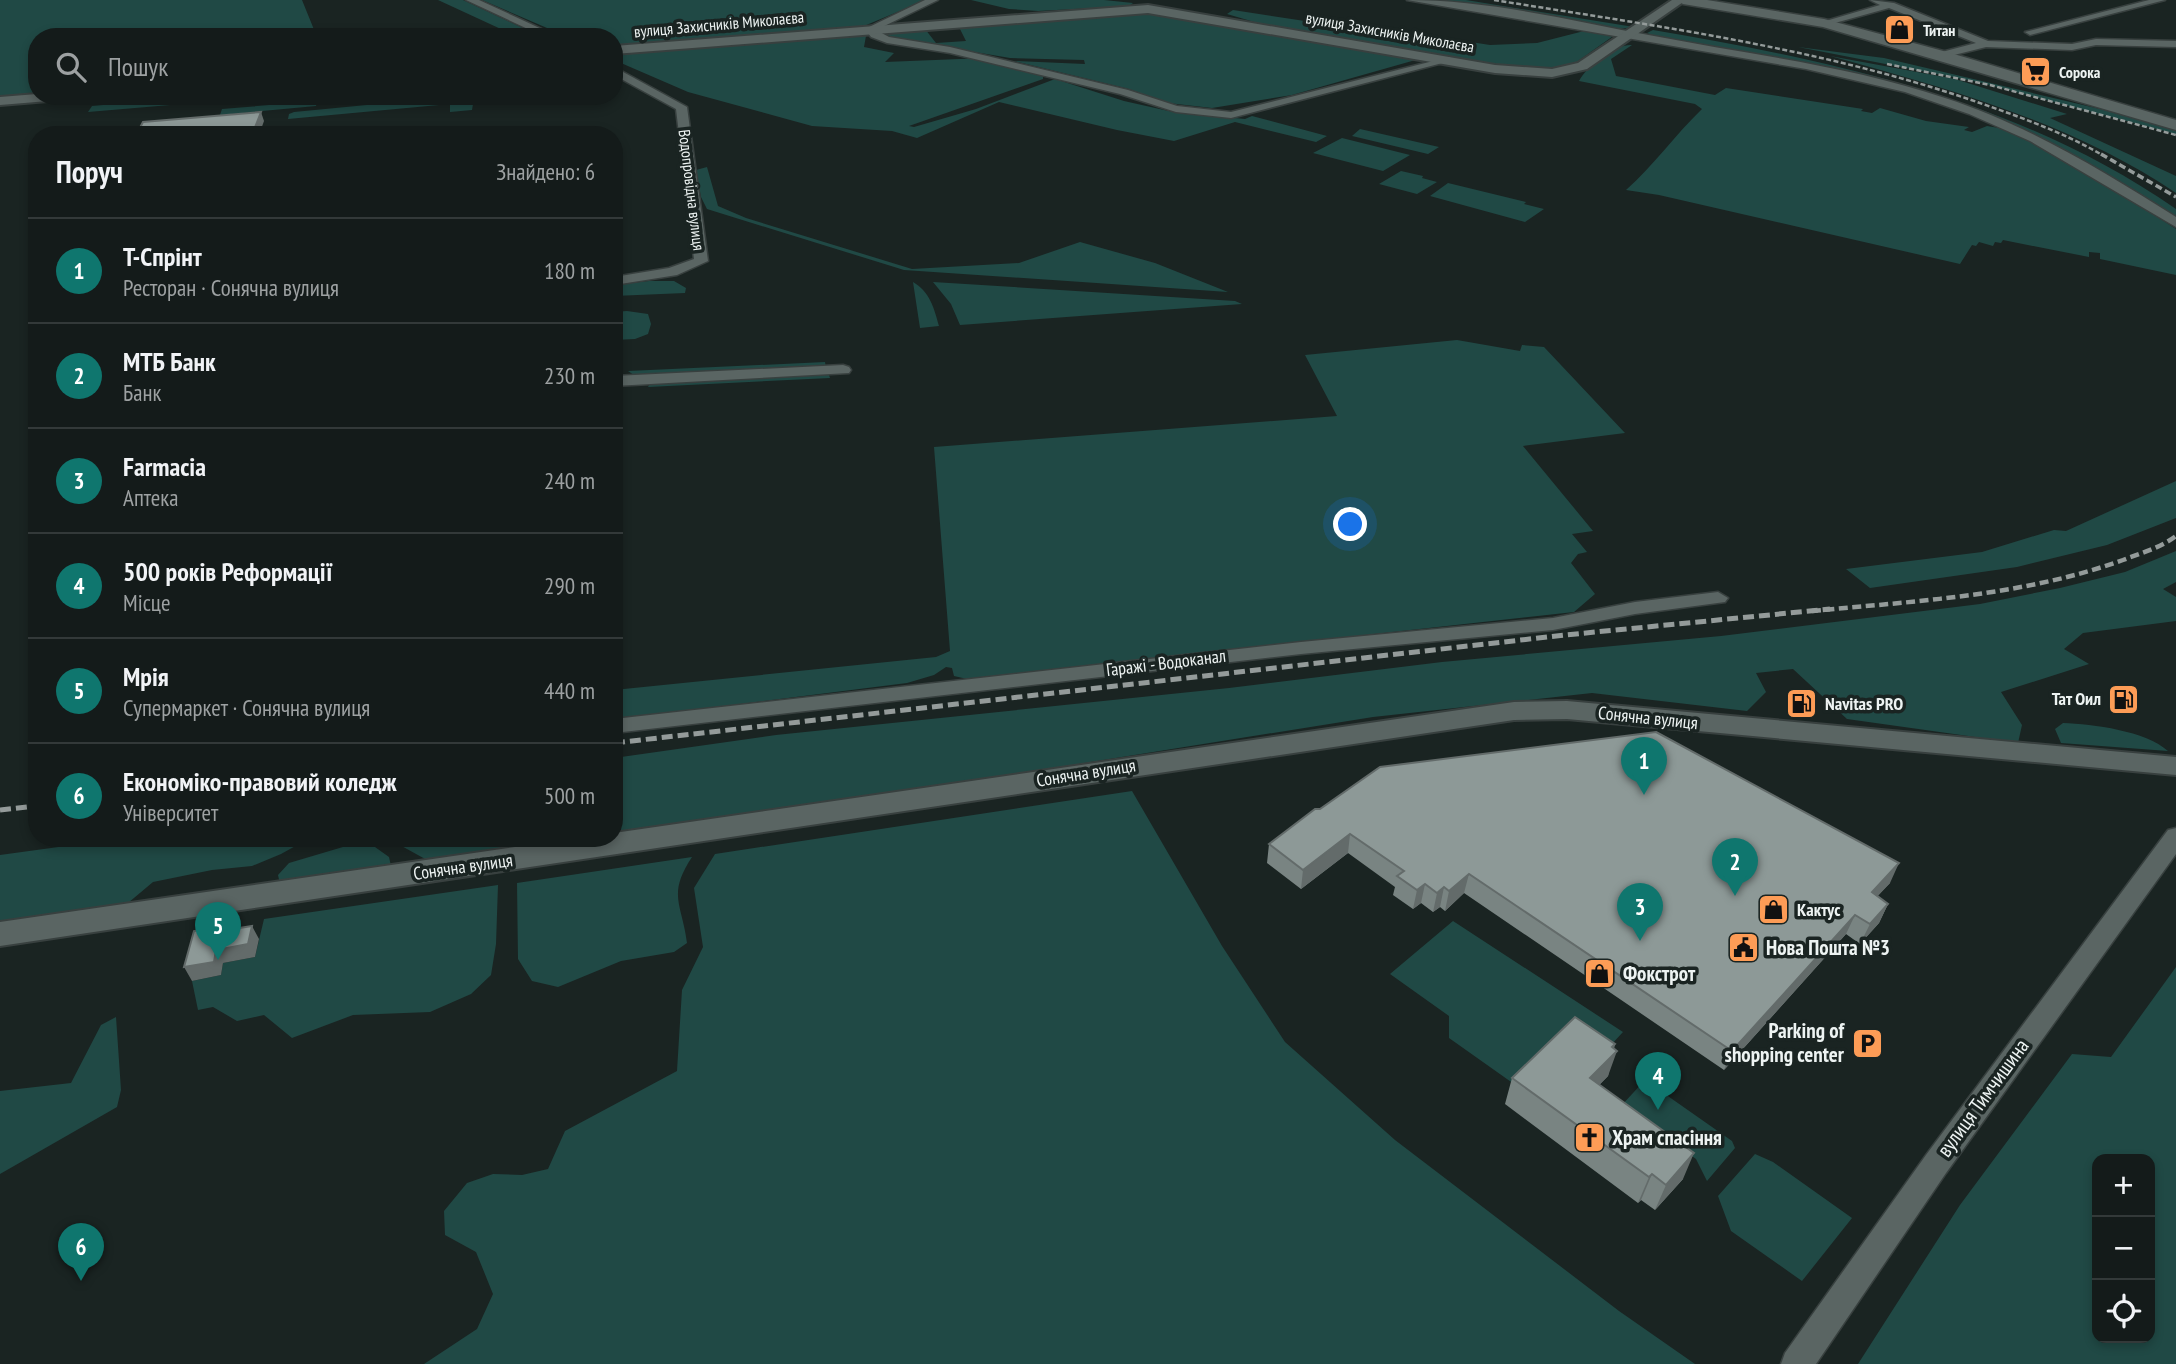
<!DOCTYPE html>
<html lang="uk">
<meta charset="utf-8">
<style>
:root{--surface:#141b1a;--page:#1d2423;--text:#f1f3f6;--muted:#9da1a2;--line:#333939;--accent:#0f766e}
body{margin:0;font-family:"PT Sans Narrow",sans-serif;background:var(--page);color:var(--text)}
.controls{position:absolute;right:21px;bottom:21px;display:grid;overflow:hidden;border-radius:14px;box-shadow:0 4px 10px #0003}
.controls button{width:63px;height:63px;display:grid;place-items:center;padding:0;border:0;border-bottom:2px solid var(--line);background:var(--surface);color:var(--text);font:35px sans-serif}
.you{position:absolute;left:1351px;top:525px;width:24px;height:24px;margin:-18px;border:5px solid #fff;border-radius:50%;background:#1a73e8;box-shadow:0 0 0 10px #1a73e833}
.badge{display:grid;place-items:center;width:46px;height:46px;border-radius:50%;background:var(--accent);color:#fff;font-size:23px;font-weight:700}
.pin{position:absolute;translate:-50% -58px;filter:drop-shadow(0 2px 4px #0008)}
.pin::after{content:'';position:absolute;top:37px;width:24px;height:21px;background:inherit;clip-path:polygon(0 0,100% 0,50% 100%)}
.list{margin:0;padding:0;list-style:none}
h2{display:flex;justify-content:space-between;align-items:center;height:91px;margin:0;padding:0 28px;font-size:30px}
h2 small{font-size:23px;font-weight:400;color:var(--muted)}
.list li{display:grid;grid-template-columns:46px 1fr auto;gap:21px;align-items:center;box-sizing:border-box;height:105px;padding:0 28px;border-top:2px solid var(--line)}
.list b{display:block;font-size:26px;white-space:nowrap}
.list p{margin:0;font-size:23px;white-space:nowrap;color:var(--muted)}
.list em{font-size:23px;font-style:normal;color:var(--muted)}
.icon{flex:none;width:38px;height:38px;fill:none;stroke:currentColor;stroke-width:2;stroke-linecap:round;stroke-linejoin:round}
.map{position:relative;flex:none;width:2176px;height:1364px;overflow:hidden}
.search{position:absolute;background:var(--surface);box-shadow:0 4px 10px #0003;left:28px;top:28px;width:595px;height:77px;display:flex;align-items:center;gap:18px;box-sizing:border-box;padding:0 24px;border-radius:28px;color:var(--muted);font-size:26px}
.panel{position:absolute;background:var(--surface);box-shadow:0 4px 10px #0003;left:28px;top:126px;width:595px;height:721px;border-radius:28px}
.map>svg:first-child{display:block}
</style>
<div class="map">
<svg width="2176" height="1364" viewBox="0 0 2176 1364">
<rect width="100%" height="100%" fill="#1a2422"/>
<path fill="#204945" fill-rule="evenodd" d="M0 0H302L317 37H37V95L0 98Z
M438 0H463L542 37H518Z
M482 0H926L864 26 614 47V37H568Z
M971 0H1104L1133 3 1129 6 1038 11 1009 9Z
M1436 0H1466L1634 27 1619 29 1519 11Z
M1233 10 1318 23 1330 20 1490 45 1537 43 1588 30 1616 34 1571 66 1556 69H1520L1261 24 1227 14Z
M1135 11 1162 13 1419 59 1292 95 1212 108 1168 103 1129 89 1014 61 1085 64 1084 60 1010 58 892 38 883 35 881 31 925 29 936 43 966 41 959 27Z
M1653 30C1837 61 2020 101 2176 209V219L2088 163 1985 114 1826 67 1655 37 1647 33Z
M856 33 866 36 864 47 894 53 885 62 985 58 1043 75V79L909 126 914 127 976 109 1055 79 1124 101 1173 112 1245 119 1252 116 1327 136 1316 142 1235 122 1174 141 1117 130 999 102 917 138 892 131 812 126 688 92 614 60 616 54Z
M1632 45 1611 59 1616 76 1715 95 1726 88 1863 109 1861 111 1872 113 1880 108 1926 121 1969 127 1964 130 1972 132 1987 126 2005 129 2078 166 2176 229V275L2100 259V253L2089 252V257L2003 240 2001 243 1995 242 1993 246 1979 242 1976 246 1972 245 1960 264 1659 195 1626 190C1654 165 1675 135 1702 109L1695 104 1579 81C1587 66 1614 44 1632 45Z
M1798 47 1884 58 2164 124 2176 128V134L1978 82Z
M1830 56 1955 79 2067 114 2050 118 2176 176V193C2072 123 1950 89 1830 56Z
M204 96H231L229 100 88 112 92 106Z
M306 96H328L327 100 317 101 316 106 220 115 222 109 305 102Z
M460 96 474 98 472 110 450 112V104L288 119 289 114 294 112Z
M1360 129 1439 147 1428 154 1352 136Z
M1342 138 1410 155 1383 171 1313 153Z
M707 167 718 206 746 218 912 269 1019 263 1080 242 1155 263 1228 292 904 270 707 209 701 197 696 170Z
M1401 171 1423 176 1422 178 1437 182 1417 194 1379 184Z
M1448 183 1526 202 1524 204 1544 209 1525 222 1430 196Z
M649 281H674L686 288 685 293 614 296V285Z
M913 282C930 292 934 308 939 326L920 328Z
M933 282 1235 301 1242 304 960 325 951 304Z
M627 311 648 314 651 324 648 334 635 339 614 340V312Z
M1457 340 1520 351 1522 345 1544 347 1625 433 1523 446 1593 531 1572 534 1587 552 1578 554 1571 563 1595 594 1574 612 967 679 954 676 952 668 946 667 934 675 907 683 614 720V690L936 657 950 651 934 447 1337 416 1305 355Z
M825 362 826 368 637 377 628 371Z
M821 374 829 375 830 378 648 387 651 382Z
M2176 481V518L2107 545 2017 567 1870 588 1846 569 1982 552 2054 530 2066 531Z
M2176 551V582L2163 589 2176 597V621L2083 633 2064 649 2089 664 2001 692 2022 725 2018 743 1847 719 1793 669 1756 673 1766 692 1747 711 1592 693 1373 717 909 791 614 832V758L776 735 1229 688 1442 662 1721 636 1980 604 2060 588 2125 572Z
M2063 723C2093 724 2146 731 2168 751L2061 743 2055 729Z
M1132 791 1222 946 1285 1042 1395 1140 1619 1311 1695 1364H424L477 1329 493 1294 476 1252 445 1235 444 1211 467 1183 493 1174 522 1175 548 1169 565 1131 677 1071 682 990 703 947 694 888 715 854Z
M124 838H310L281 854 252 866 212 870 153 882 128 903 0 924V855Z
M387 838H573L427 860Z
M353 844 375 847 389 857 391 866 280 884 278 875 289 863Z
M692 857C667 895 682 903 687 943L674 952 621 961 558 987 532 981 518 959 517 883Z
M498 885 496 944 491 975 471 994 430 1012 353 1015 292 1038 264 1015 237 1021 213 1007 198 1010 192 981 221 975 223 963 255 957 264 919Z
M1453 921 1623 1032 1599 1058 1514 1084 1449 1038V1016L1390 974Z
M2176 967V1364H1858L1960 1205 2072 1054 2111 1057ZM2097 1159H2150V1338H2097Z
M116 1017 121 1090 117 1107 0 1174V1091L71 1083 101 1025Z
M1645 1080 1732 1141 1735 1148 1707 1181 1696 1159 1621 1106Z
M1755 1154 1773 1162 1852 1218 1802 1281 1731 1231 1718 1196Z"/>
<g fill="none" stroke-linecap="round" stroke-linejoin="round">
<defs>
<path id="minor" d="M466 0H479L559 37H545Z
M925 0H938L876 30 889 37 950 47 1128 90 1177 106 1231 112 1449 57 1454 60 1231 118 1176 112 1120 94 950 53 887 43 871 37 865 29Z
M1407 0C1490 0 1573 21 1654 36 1752 55 1851 66 1945 98 2028 125 2103 171 2176 217V227L2030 141 1969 114 1905 92 1806 69Z
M1870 0 1894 3 1988 41 2072 44 2096 39 2176 41V47L2096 45 2072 50 1986 47 1942 58 1938 57V53L1976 43 1889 8 1824 26 1819 23 1880 5Z
M2149 0H2165L2030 35 2025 32Z
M614 67 687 107 708 261 677 275 614 285V277L669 268 694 259 676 109 614 75Z
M843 365 849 367 851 370 849 373 614 386V376Z
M1718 592 1728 598 1725 602 1635 614 1553 630 1301 654 614 733V719L1301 642 1553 618 1635 602Z
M2176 828V854L1946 1173 1816 1364H1781L1785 1353 1926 1155 2168 830Z"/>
<path id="tertiary" d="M1672 0H1686L1587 69 1552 77 1495 73 1148 13 614 54V46L1148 5 1495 65 1552 69 1578 63Z
M37 94V96H67L60 100 0 105V97Z
M1567 701 2176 757V775L1567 719 1514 720 0 946V922L577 838H614V833L1514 702Z"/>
<path id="secondary" d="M1676 0H1707L1824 19 1947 52 2176 120V130L1823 27 1683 4Z"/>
</defs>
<use href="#minor" stroke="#38403f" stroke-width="3"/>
<use href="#tertiary" stroke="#38403f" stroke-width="4"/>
<use href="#secondary" stroke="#38403f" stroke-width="3"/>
<use href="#minor" fill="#5a6563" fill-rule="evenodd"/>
<use href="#tertiary" fill="#5a6563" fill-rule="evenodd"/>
<use href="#secondary" fill="#5a6563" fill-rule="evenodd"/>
<path stroke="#949b9a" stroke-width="2.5" stroke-dasharray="5 2.5" stroke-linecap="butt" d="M1494 0C1656 26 1821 48 1977 102 2020 117 2065 133 2104 156
M1887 64 1990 85 2176 135"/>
<path stroke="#949b9a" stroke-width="3.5" stroke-dasharray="7 3.5" stroke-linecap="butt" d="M2101 154 2176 197"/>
<path stroke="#949b9a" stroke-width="4.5" stroke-dasharray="9 4.5" stroke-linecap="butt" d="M1812 611C1916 601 2023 596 2123 560 2141 553 2160 548 2176 536"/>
<path stroke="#949b9a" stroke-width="5" stroke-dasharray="11 5" stroke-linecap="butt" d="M614 743 1565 635 1830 609
M0 810 37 806"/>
</g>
<path fill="#798482" d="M1315 809 1890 883 1877 896 1888 904 1879 923 1860 944 1846 934 1724 1070 1464 893 1445 911 1440 907 1433 912 1421 903 1413 909 1393 895 1395 887 1348 853 1301 889 1267 863 1269 844Z
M1615 1044 1608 1076 1599 1085 1683 1179 1655 1210 1641 1200 1638 1203 1505 1104 1512 1078Z"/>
<path fill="#636b6a" d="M261 112 264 121 259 135H252Z
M1350 834 1348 853 1301 889 1303 870Z
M1899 863 1890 883 1863 912 1872 892Z
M1469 874 1464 893 1445 911 1449 891Z
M1425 884 1421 903 1413 909 1417 890Z
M1444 887 1440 907 1433 912 1437 893Z
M1888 904 1879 923 1860 944 1870 924Z
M1855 915 1846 934 1724 1070 1732 1051Z
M252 926 259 939 255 957 223 963 221 975 192 981 184 967 216 950Z
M1615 1044 1609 1058 1617 1051 1608 1076 1581 1104 1590 1078Z
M1694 1153 1683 1179 1655 1210 1666 1185Z
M1652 1174 1641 1200 1638 1203 1649 1177Z"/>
<path fill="#8d9997" stroke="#636b6a" stroke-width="2" d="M261 112 252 135H136L143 122Z
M1656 732 1899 863 1872 892 1888 904 1870 924 1855 915 1732 1051 1469 874 1449 891 1444 887 1437 893 1425 884 1417 890 1397 876 1404 871 1350 834 1303 870 1269 844 1315 809H1320L1380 767Z
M221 926 220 931 252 926 248 944 216 950 214 962 184 967 194 931Z
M1575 1017 1615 1044 1612 1047 1617 1051 1590 1078 1694 1153 1666 1185 1652 1174 1649 1177 1512 1078Z"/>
<defs>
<symbol id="shop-square" viewBox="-11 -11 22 22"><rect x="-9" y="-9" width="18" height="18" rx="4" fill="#fd9c56" stroke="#1a2422"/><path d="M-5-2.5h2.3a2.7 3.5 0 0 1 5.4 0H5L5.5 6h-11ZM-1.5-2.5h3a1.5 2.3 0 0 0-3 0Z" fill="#111"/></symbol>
<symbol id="supermarket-square" viewBox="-11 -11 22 22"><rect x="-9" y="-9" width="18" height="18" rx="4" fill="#fd9c56" stroke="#1a2422"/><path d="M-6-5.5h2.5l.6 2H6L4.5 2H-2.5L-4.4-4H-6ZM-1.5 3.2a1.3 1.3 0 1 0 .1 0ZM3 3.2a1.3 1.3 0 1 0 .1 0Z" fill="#111"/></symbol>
<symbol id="fuel-square" viewBox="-11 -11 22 22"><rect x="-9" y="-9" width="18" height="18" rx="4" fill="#fd9c56" stroke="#1a2422"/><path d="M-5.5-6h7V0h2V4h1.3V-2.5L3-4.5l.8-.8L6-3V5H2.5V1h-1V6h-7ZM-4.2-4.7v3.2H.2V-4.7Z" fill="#111"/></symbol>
<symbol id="civic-square" viewBox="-11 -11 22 22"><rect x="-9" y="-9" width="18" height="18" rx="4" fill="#fd9c56" stroke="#1a2422"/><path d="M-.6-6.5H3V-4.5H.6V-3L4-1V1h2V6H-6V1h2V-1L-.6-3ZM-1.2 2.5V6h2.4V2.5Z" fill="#111"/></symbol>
<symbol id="parking-square" viewBox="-11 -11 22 22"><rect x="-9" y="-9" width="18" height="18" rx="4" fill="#fd9c56" stroke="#1a2422"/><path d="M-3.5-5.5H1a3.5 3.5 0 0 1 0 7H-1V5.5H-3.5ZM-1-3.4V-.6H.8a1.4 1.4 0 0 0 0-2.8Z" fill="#111"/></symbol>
<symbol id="church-square" viewBox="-11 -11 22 22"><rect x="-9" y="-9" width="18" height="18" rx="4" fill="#fd9c56" stroke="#1a2422"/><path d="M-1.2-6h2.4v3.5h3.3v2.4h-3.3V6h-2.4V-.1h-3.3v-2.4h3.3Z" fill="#111"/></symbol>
</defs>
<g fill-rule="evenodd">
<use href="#shop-square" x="1882" y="12" width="35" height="35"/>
<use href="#supermarket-square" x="2018" y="54" width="35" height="35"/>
<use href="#fuel-square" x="2106" y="682" width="35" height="35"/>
<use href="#fuel-square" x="1784" y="686" width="35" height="35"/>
<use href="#shop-square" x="1756" y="892" width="35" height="35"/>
<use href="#civic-square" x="1726" y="930" width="35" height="35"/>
<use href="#shop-square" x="1582" y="956" width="35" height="35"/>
<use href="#parking-square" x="1850" y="1026" width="35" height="35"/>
<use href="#church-square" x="1572" y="1120" width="35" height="35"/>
</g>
<g text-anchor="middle" stroke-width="7" stroke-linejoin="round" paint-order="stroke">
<g font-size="16" fill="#edf3f2" stroke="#1a2422">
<text transform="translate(719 24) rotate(-5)" y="6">вулиця Захисників Миколаєва</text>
<text transform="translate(1390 32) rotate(10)" y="6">вулиця Захисників Миколаєва</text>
<text transform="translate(692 190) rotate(83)" y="6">Водопровідна вулиця</text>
</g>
<g font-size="16" font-weight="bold" fill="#edf3f2" stroke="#1a2422" text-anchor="start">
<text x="1923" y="36">Титан</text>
<text x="2059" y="78">Сорока</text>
</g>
<g font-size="18" fill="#edf3f2" stroke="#1a2422">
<text transform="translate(1166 663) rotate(-7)" y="6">Гаражі - Водоканал</text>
<text transform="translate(1648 718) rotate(6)" y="6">Сонячна вулиця</text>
<text transform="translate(1086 773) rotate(-9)" y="6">Сонячна вулиця</text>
<text transform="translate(463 867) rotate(-8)" y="6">Сонячна вулиця</text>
</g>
<g font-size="18" font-weight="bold" fill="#edf3f2" stroke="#1a2422" text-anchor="start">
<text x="2101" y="705" text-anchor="end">Тат Оил</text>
<text x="1825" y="710">Navitas PRO</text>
<text x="1797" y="916">Кактус</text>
</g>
<g font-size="21" font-weight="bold" fill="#edf3f2" stroke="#1a2422" text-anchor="start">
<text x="1766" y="955">Нова Пошта №3</text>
<text x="1623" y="981">Фокстрот</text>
<text x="1844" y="1038" text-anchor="end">Parking of<tspan x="1844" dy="24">shopping center</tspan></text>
<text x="1612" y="1145">Храм спасіння</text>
</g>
<g font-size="21" fill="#edf3f2" stroke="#1a2422">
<text transform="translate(1983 1098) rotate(-54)" y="7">вулиця Тимчишина</text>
</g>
</g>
</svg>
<div class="controls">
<button>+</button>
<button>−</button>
<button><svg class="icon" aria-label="locate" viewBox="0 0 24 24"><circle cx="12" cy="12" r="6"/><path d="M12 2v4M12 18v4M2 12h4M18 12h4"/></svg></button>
</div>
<div class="you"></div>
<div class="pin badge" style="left:1644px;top:795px">1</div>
<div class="pin badge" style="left:1735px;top:896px">2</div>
<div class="pin badge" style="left:1640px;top:941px">3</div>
<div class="pin badge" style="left:1658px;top:1110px">4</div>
<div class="pin badge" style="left:218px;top:960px">5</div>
<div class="pin badge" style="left:81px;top:1281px">6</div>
<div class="search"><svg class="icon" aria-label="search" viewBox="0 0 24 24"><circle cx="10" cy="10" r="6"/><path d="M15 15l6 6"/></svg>Пошук</div>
<section class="panel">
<h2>Поруч<small>Знайдено: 6</small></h2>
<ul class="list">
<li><span class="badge">1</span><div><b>Т-Спрінт</b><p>Ресторан · Сонячна вулиця</p></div><em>180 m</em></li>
<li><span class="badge">2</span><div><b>МТБ Банк</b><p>Банк</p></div><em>230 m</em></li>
<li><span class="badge">3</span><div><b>Farmacia</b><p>Аптека</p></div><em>240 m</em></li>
<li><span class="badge">4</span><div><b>500 років Реформації</b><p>Місце</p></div><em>290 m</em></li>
<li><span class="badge">5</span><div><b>Мрія</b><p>Супермаркет · Сонячна вулиця</p></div><em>440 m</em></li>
<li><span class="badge">6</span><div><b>Економіко-правовий коледж</b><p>Університет</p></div><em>500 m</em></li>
</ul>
</section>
</div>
